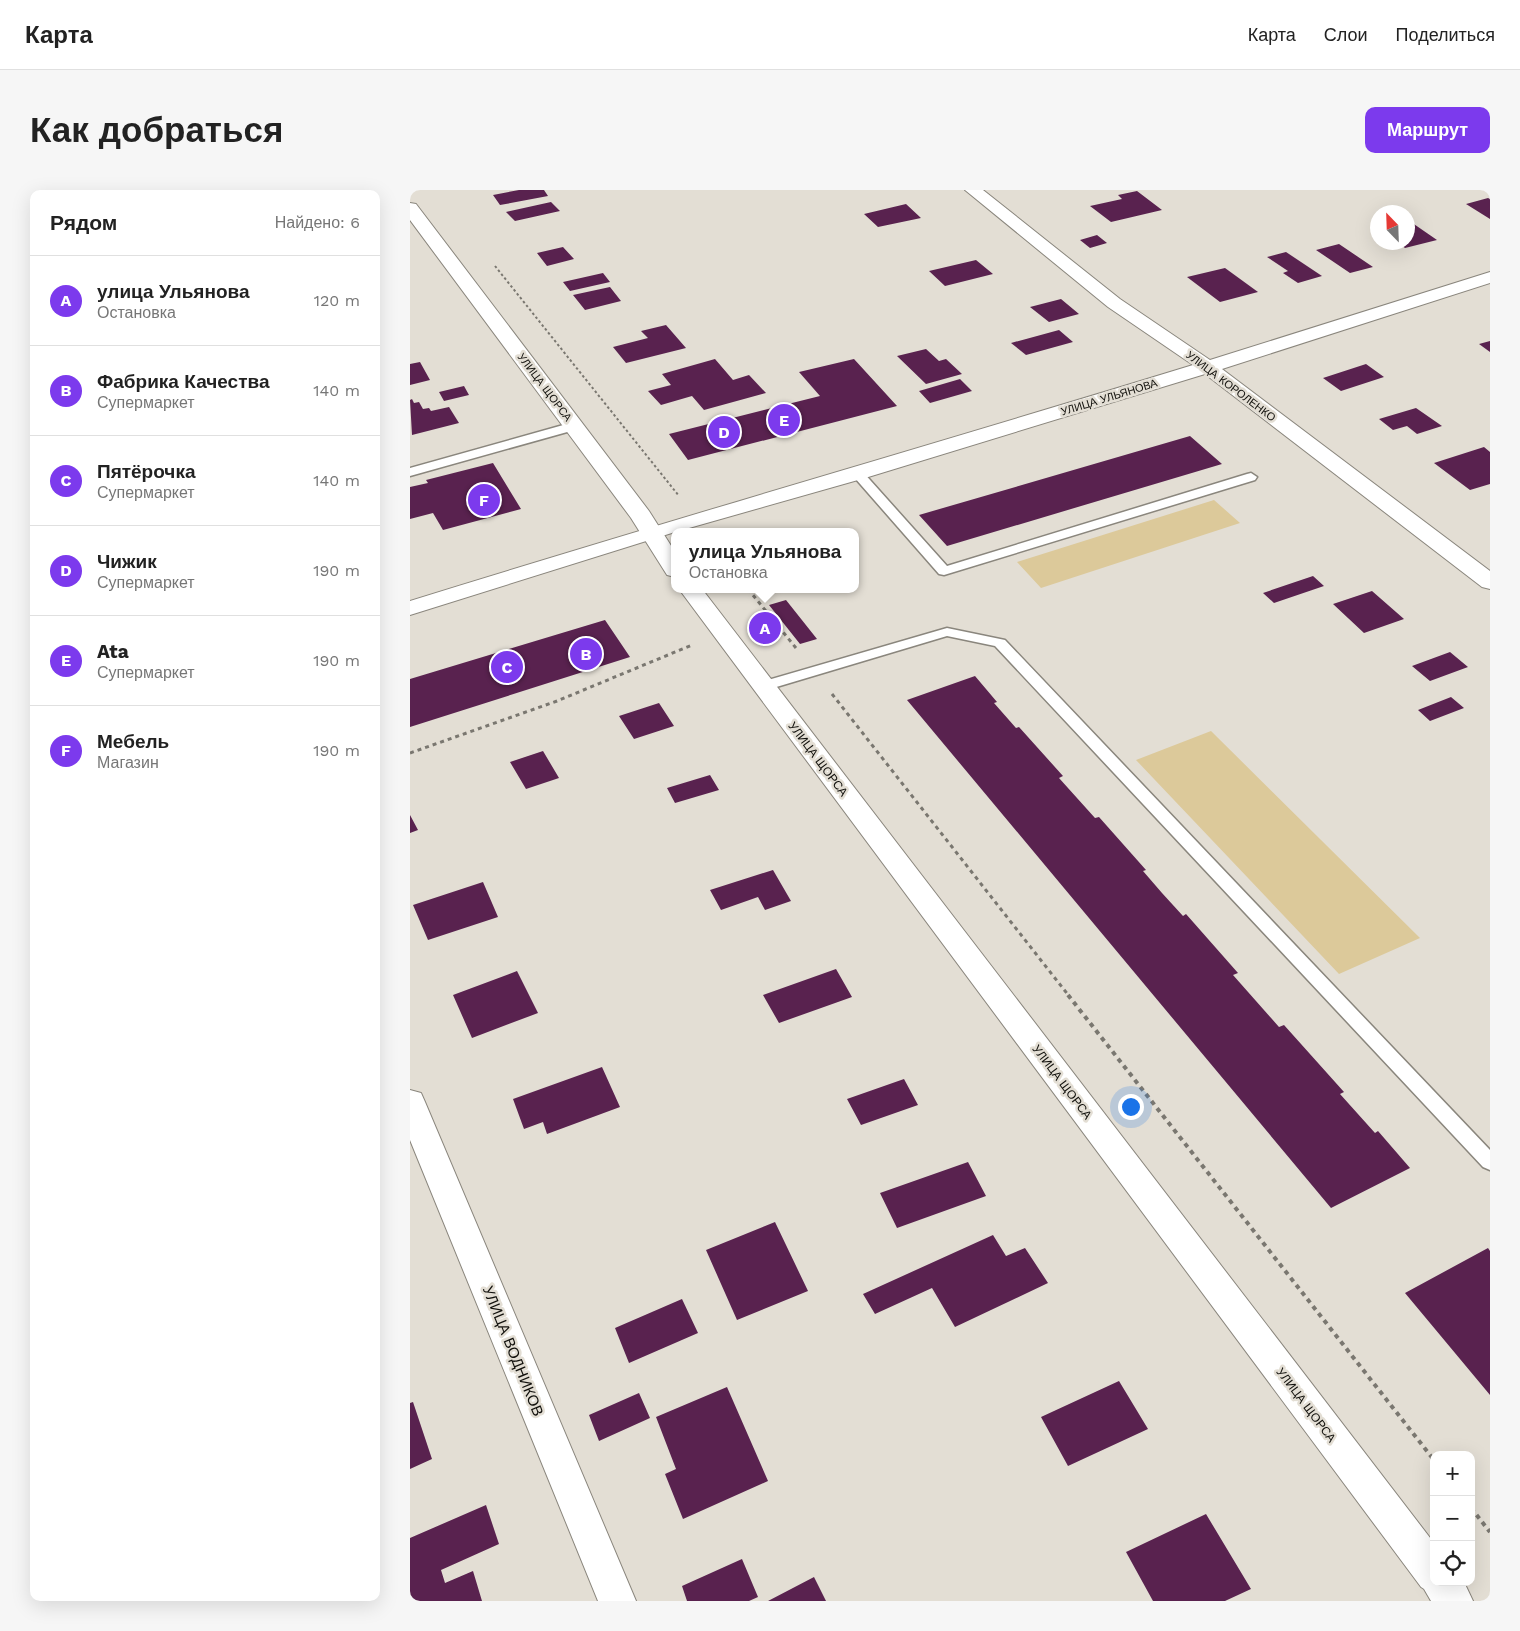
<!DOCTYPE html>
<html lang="ru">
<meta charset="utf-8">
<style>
:root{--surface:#fff;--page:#f6f6f6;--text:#222;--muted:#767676;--line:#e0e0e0;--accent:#7c3aed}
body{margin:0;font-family:"Work Sans",sans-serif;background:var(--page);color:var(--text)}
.controls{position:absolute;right:15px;bottom:15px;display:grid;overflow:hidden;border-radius:10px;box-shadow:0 5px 20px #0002}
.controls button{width:45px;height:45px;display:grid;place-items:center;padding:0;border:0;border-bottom:1px solid var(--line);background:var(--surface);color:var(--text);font:25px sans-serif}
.compass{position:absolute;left:960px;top:15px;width:45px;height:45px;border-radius:50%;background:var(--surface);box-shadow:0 5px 20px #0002;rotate:337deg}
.you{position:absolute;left:720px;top:916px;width:18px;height:18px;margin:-12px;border:4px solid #fff;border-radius:50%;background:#1a73e8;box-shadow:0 0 0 8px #1a73e833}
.badge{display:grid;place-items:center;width:32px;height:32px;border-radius:50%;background:var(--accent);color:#fff;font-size:16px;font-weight:700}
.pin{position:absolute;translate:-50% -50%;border:2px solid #fff;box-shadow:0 1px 5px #0006}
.popup{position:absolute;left:261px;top:338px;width:188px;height:65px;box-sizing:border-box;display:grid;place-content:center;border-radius:10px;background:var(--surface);filter:drop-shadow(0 1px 4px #0005);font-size:16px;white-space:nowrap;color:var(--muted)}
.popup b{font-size:19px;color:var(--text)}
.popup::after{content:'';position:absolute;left:50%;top:100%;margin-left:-10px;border:10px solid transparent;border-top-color:var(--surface)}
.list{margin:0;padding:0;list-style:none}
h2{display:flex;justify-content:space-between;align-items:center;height:65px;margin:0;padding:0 20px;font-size:21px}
h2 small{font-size:16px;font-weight:400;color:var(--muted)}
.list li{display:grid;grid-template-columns:32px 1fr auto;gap:15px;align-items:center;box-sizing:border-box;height:90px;padding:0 20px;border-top:1px solid var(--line)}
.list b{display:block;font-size:19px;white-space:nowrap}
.list p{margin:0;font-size:16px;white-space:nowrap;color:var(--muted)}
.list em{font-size:16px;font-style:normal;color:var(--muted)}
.icon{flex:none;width:28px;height:28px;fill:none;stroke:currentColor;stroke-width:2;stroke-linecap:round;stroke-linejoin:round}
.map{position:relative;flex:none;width:1080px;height:1411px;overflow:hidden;border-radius:10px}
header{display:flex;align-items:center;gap:30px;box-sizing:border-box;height:70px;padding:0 25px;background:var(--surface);border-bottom:1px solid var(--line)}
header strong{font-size:24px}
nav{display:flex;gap:28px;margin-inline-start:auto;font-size:18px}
.intro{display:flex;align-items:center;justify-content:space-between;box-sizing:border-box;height:120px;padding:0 30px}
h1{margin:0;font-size:35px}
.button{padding:12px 22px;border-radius:10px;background:var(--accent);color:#fff;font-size:18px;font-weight:700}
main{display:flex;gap:30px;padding:0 30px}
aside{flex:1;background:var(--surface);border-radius:10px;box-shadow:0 5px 20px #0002}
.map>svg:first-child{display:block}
</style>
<header>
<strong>Карта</strong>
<nav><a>Карта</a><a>Слои</a><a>Поделиться</a></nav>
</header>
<div class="intro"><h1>Как добраться</h1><a class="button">Маршрут</a></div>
<main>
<aside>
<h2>Рядом<small>Найдено: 6</small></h2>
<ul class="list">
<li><span class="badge">A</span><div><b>улица Ульянова</b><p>Остановка</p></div><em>120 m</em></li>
<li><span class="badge">B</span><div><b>Фабрика Качества</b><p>Супермаркет</p></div><em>140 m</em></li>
<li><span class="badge">C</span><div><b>Пятёрочка</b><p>Супермаркет</p></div><em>140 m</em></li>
<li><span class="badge">D</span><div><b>Чижик</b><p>Супермаркет</p></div><em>190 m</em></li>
<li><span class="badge">E</span><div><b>Ata</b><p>Супермаркет</p></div><em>190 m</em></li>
<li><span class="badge">F</span><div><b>Мебель</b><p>Магазин</p></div><em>190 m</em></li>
</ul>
</aside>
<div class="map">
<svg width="1080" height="1411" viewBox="0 0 1080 1411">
<rect width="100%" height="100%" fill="#e3ded4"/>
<path fill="#dcc99a" d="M804 310 830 333 631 398 607 372Z
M801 541 1010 748 929 784 726 570Z"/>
<path fill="#59224f" d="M109 0H134L138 6 90 15 83 5Z
M727 1 752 20 701 32 680 16 712 9 708 5Z
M1078 8 1080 9V29L1056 14Z
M141 12 150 21 105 31 96 22Z
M496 14 511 28 468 37 454 24Z
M998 30 1027 50 995 58 988 52H998Z
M687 45 697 53 680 58 670 50Z
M929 54 963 77 940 83 906 60Z
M153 57 164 69 137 76 127 63Z
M876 62 912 86 888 93 873 83 878 81 857 67Z
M566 70 583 84 535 96 519 81Z
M815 78 848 102 810 112 777 87Z
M193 83 200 92 160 101 153 92Z
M200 97 211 111 175 120 163 105Z
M651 109 669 124 639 132 620 117Z
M256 135 276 158 216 173 203 157 238 148 231 141Z
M649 140 663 152 616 165 601 153Z
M1080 151V162L1069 154Z
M516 159 529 171 536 169 552 184 516 194 487 166Z
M305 169 323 190 339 185 356 203 294 220 282 206 251 215 238 201 261 195 252 184Z
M444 169 487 216 278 270 259 244 410 206 389 182Z
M10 172 20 190 0 195V174Z
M956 174 974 187 931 201 913 188Z
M550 189 562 201 520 213 509 201Z
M54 196 59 205 34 211 29 202Z
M2 209 4 213 9 212 13 219 19 218 21 221 39 217 49 233 2 245 0 210Z
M1006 218 1032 236 1007 244 997 236 983 240 969 229Z
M780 246 812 274 537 356 509 325Z
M1074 257 1080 262V294L1060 300 1024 273Z
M83 273 111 319 33 340 23 323 0 329V297L18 293 16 290Z
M903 386 914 396 864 413 853 403Z
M962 401 994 429 954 443 923 414Z
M376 410 407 449 390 454 359 415Z
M195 430 220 467 0 537V489Z
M1040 462 1058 477 1020 491 1002 476Z
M565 486 587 512 584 513 606 538 609 537 653 586 649 588 685 628 689 627 736 680 733 681 752 703 773 726 776 724 828 783 823 785 869 837 874 835 934 902 930 904 965 943 968 941 1000 978 921 1018 497 510Z
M1041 507 1054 518 1020 531 1008 520Z
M249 513 264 536 224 549 209 526Z
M133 561 149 588 116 599 100 572Z
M300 585 309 600 265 613 257 598Z
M0 625 8 640 0 643Z
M363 680 381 711 355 720 348 707 311 720 300 700Z
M73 692 88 727 18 750 3 715Z
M426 779 442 807 369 833 353 805Z
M107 781 128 823 62 848 43 805Z
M192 877 210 917 137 944 133 932 114 939 103 909Z
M494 889 508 915 451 935 437 909Z
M558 972 576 1006 487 1038 470 1003Z
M365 1032 398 1101 327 1130 296 1060Z
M583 1045 596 1066 615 1058 638 1093 545 1137 522 1098 465 1124 453 1104Z
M1078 1058 1080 1061V1205L995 1103Z
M272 1109 288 1143 219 1173 205 1138Z
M709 1191 738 1239 658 1276 631 1227Z
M317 1197 358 1291 273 1329 255 1284 266 1279 246 1227Z
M229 1203 240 1228 189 1251 179 1225Z
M3 1212 22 1269 0 1279V1213Z
M76 1315 89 1354 31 1380 35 1393 63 1381 72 1411H0V1348Z
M796 1324 841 1399 815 1411H743L716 1362Z
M332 1369 348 1407 339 1411H277L272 1396Z
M404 1387 416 1411H358Z"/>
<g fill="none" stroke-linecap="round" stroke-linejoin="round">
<defs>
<path id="lane" d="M164 232 170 236 168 239 0 286V278Z
M448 280 452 281 537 376 837 284 841 283 847 287 845 290 534 385 529 384 444 287 442 284 444 281Z
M537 438 595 450 1080 960V980L1073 977 585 456 537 446 353 501 348 499 346 496 348 493Z"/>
<path id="street" d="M555 0H573L710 109 800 170 1080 82V93L812 179 1080 381V399L1072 397 795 184 455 288 265 342 0 425V411C260 330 522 255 783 175L698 117Z
M0 900 11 903 15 912 226 1411H188L0 950Z"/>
<path id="secondary" d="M0 13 6 14 239 321 265 362V387L257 385 221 328 0 30Z
M269 399H292L1024 1353V1392H1054L1063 1411H1021L1014 1399 1011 1397Z"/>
</defs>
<use href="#lane" stroke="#8a867d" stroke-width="3"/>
<use href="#street" stroke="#8a867d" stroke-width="2"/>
<use href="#secondary" stroke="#8a867d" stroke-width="2"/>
<path stroke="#7a7770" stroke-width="2" stroke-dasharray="2.5 2.5" stroke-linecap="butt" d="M85 76 269 306"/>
<path stroke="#7a7770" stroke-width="3" stroke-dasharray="4 4" stroke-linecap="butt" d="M338 399 386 458
M422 504 659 806
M0 563 147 511 282 455"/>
<path stroke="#7a7770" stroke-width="4" stroke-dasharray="4.5 4.5" stroke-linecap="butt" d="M658 805 1024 1270
M1061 1318 1080 1342"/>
<use href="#lane" fill="#fff" fill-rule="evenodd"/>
<use href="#street" fill="#fff" fill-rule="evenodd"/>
<use href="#secondary" fill="#fff" fill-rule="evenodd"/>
</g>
<g text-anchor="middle" stroke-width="5" stroke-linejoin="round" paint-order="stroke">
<g font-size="11" fill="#11100c" stroke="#e3ded4">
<text transform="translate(821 196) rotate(37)" y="4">УЛИЦА КОРОЛЕНКО</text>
<text transform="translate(135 197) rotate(53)" y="4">УЛИЦА ЩОРСА</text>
<text transform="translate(699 207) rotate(-17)" y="4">УЛИЦА УЛЬЯНОВА</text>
</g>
<g font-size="12" fill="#11100c" stroke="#e3ded4">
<text transform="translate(408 569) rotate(53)" y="4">УЛИЦА ЩОРСА</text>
<text transform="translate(652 892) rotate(53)" y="4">УЛИЦА ЩОРСА</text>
<text transform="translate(896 1215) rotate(53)" y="4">УЛИЦА ЩОРСА</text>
</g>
<g font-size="15" fill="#11100c" stroke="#e3ded4">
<text transform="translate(103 1161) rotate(68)" y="5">УЛИЦА ВОДНИКОВ</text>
</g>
</g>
</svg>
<div class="controls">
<button>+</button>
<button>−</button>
<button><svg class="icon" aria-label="locate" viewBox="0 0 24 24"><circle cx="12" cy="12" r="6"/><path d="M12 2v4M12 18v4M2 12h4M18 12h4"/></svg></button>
</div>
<svg class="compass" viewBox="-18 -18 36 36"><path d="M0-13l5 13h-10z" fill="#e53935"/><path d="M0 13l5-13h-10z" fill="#767676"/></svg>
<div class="you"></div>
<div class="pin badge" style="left:355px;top:438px">A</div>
<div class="popup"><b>улица Ульянова</b>Остановка</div>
<div class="pin badge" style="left:176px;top:464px">B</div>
<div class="pin badge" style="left:97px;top:477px">C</div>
<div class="pin badge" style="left:314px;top:242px">D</div>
<div class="pin badge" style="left:374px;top:230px">E</div>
<div class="pin badge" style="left:74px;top:310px">F</div>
</div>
</main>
